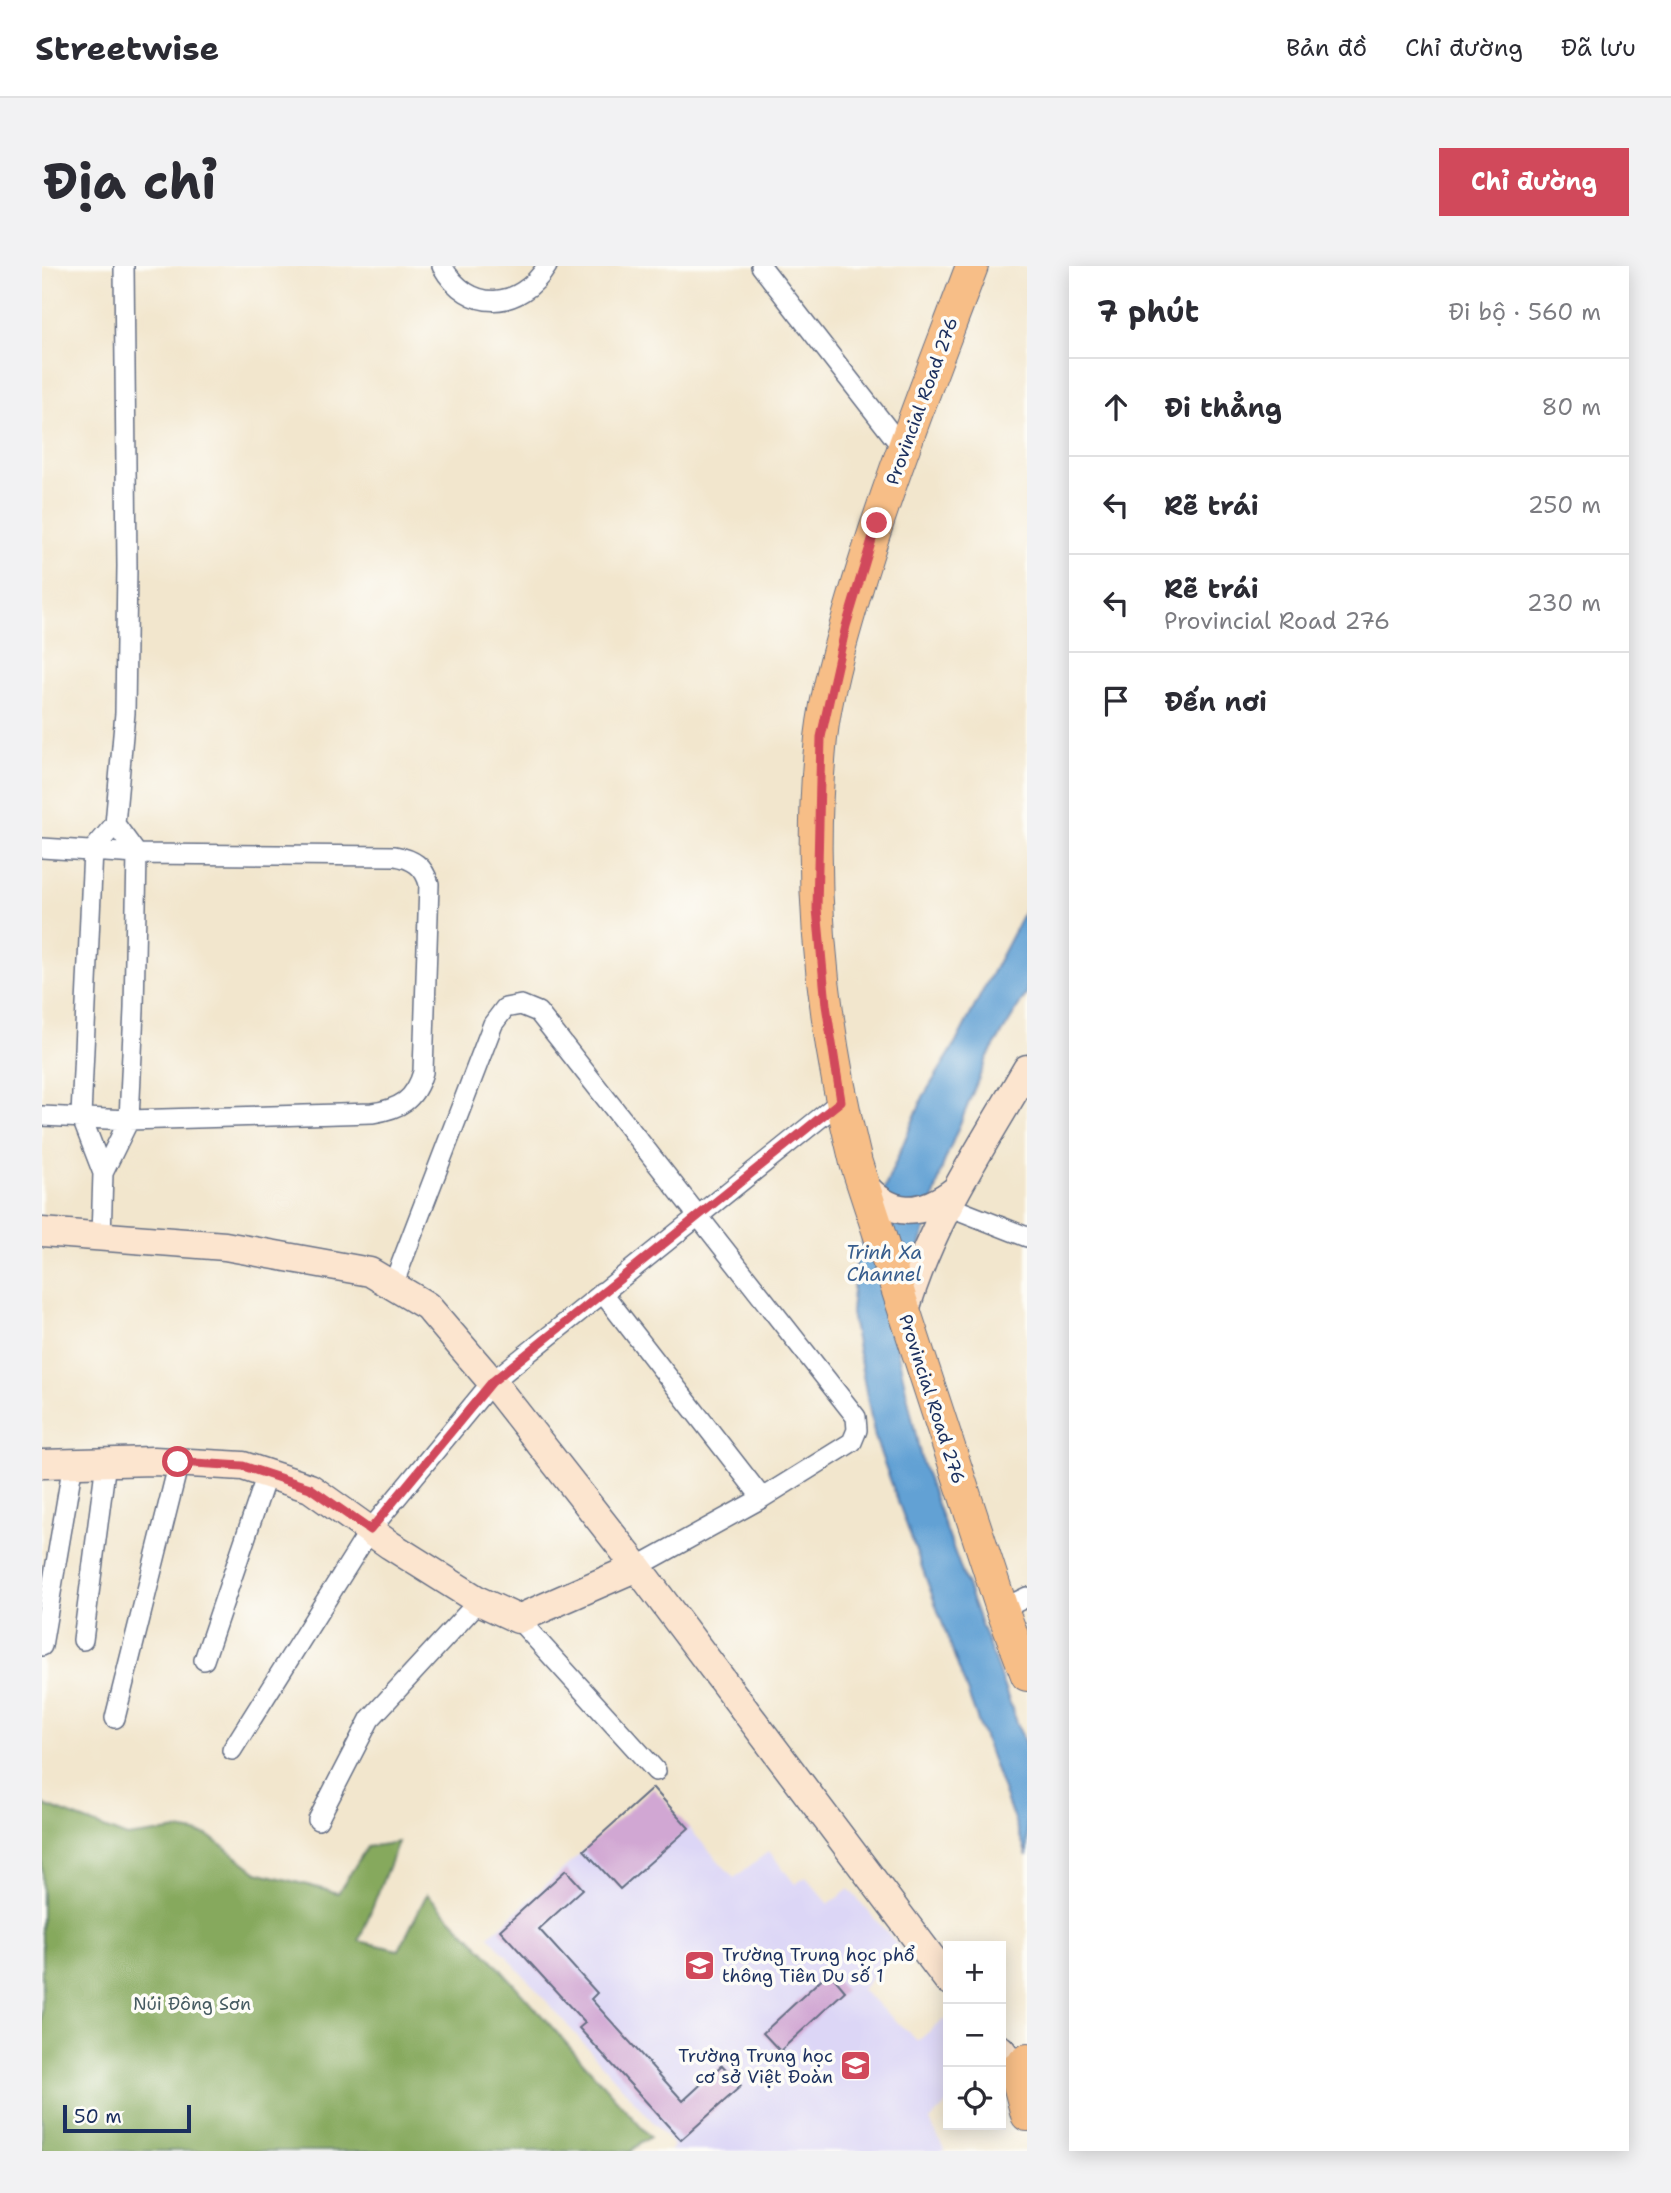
<!DOCTYPE html>
<html lang="vi">
<meta charset="utf-8">
<style>
:root{--surface:#fff;--page:#f2f2f3;--text:#2b2b33;--muted:#7c7c81;--line:#e1e1e2;--accent:#d1495b}
body{margin:0;font-family:"Shantell Sans",sans-serif;background:var(--page);color:var(--text)}
.controls{position:absolute;right:21px;bottom:21px;display:grid;overflow:hidden;border-radius:0px;box-shadow:0 4px 18px #0003}
.controls button{width:63px;height:63px;display:grid;place-items:center;padding:0;border:0;border-bottom:2px solid var(--line);background:var(--surface);color:var(--text);font:35px sans-serif}
.scale{position:absolute;left:21px;bottom:18px;width:128px;box-sizing:border-box;padding-left:7px;border:4px solid #1b2f5e;border-top:0;font-size:19px;line-height:24px;white-space:nowrap;color:#1b2f5e;-webkit-text-stroke:5px #fdfcf7;paint-order:stroke}
.stop{position:absolute;width:21px;height:21px;margin:-16px;border:5px solid #d1495b;border-radius:50%;background:#fff}
.stop.end{background:#d1495b;border-color:#fff;box-shadow:0 2px 7px #0008}
.list{margin:0;padding:0;list-style:none}
h2{display:flex;justify-content:space-between;align-items:center;height:91px;margin:0;padding:0 28px;font-size:30px}
h2 small{font-size:23px;font-weight:400;color:var(--muted)}
.list li{display:grid;grid-template-columns:46px 1fr auto;gap:21px;align-items:center;box-sizing:border-box;height:98px;padding:0 28px;border-top:2px solid var(--line)}
.list b{display:block;font-size:26px;white-space:nowrap}
.list p{margin:0;font-size:23px;white-space:nowrap;color:var(--muted)}
.list em{font-size:23px;font-style:normal;color:var(--muted)}
.icon{flex:none;width:38px;height:38px;fill:none;stroke:currentColor;stroke-width:2;stroke-linecap:round;stroke-linejoin:round}
.map{position:relative;flex:none;width:985px;height:1885px;overflow:hidden;border-radius:0px}
header{display:flex;align-items:center;gap:42px;box-sizing:border-box;height:98px;padding:0 35px;background:var(--surface);border-bottom:2px solid var(--line)}
header strong{font-size:33px}
nav{display:flex;gap:38px;margin-inline-start:auto;font-size:24px}
.intro{display:flex;align-items:center;justify-content:space-between;box-sizing:border-box;height:168px;padding:0 42px}
h1{margin:0;font-size:49px}
.button{padding:18px 32px;border-radius:0px;background:var(--accent);color:#fff;font-size:24px;font-weight:700}
main{display:flex;gap:42px;padding:0 42px}
aside{flex:1;background:var(--surface);border-radius:0px;box-shadow:0 4px 18px #0003}
.map>svg:first-child{display:block}
</style>
<header>
<strong>Streetwise</strong>
<nav><a>Bản đồ</a><a>Chỉ đường</a><a>Đã lưu</a></nav>
</header>
<div class="intro"><h1>Địa chỉ</h1><a class="button">Chỉ đường</a></div>
<main>
<div class="map">
<svg width="985" height="1885" viewBox="0 0 985 1885">
<rect width="100%" height="100%" fill="#fdfcf7"/>
<filter id="ink" filterUnits="userSpaceOnUse"><feTurbulence type="fractalNoise" baseFrequency=".0143" numOctaves="2"/><feDisplacementMap in="SourceGraphic" scale="14" xChannelSelector="R" yChannelSelector="G"/><feConvolveMatrix kernelMatrix="1 2 1 2 8 2 1 2 1" color-interpolation-filters="sRGB"/></filter>
<filter id="wash" filterUnits="userSpaceOnUse"><feTurbulence type="fractalNoise" baseFrequency=".00686" numOctaves="4" result="noise"/><feDisplacementMap in="SourceGraphic" scale="28" xChannelSelector="R" yChannelSelector="G"/><feGaussianBlur stdDeviation="1.57" result="paint"/><feColorMatrix in="noise" values="0 0 0 0 0 0 0 0 0 0 0 0 0 0 0 0 0 1.4 0 .05"/><feComposite in="paint" operator="in"/></filter>
<g filter="url(#wash)">
<rect width="100%" height="100%" fill="#f2e6cd"/>
<path fill="#dcd6f6" d="M611 1522 692 1612 727 1585 753 1618 764 1611 787 1638 807 1623 858 1682 819 1724 876 1775 902 1753 906 1758V1837L888 1855 903 1885H627L632 1880 447 1670Z"/>
<path fill="#86a95d" stroke="#506c5e" stroke-width="2" d="M0 1538 85 1571 136 1564 166 1569 215 1606 296 1627 325 1581 356 1576 317 1675 357 1684 385 1628 444 1687 608 1871 588 1885H0Z"/>
<path fill="#62a1d4" stroke="#3e6899" stroke-width="2" d="M985 640V727L945 792 901 899 869 1013 855 1083 880 1197 985 1484V1590L833 1172 809 1047 814 990 881 831 911 782Z"/>
<g id="blocks">
<path fill="#d1a7d3" d="M611 1522 647 1562 578 1623 542 1584Z
M524 1604 541 1623 497 1663 555 1727 549 1733 641 1835 680 1799 699 1820 639 1874 537 1762 543 1757 458 1664Z
M787 1706 803 1725 738 1785 721 1767Z"/>
</g>
</g>
<g filter="url(#ink)">
<use href="#blocks" fill-opacity="0" stroke="#666f85" stroke-width="2"/>
<g fill="none" stroke-linecap="round" stroke-linejoin="round">
<defs>
<path id="street" d="M400 0C427 48 478 44 505 0
M719 0 862 184
M0 582 95 588 353 590C371 593 382 600 387 618L381 806C373 834 358 843 330 847L87 854 0 850
M61 907 87 854 92 743 95 588 73 558
M906 940 985 971
M59 971 61 907 39 850 51 584 73 558 83 447 85 300 82 0
M351 1019 451 758 463 742 479 739 496 746 814 1151 815 1164 810 1176 720 1232 595 1301
M560 1026 720 1232
M960 1343 985 1331
M476 1353 614 1505
M41 1374 64 1196
M0 1380 31 1197
M162 1394 225 1208
M73 1452 137 1196
M190 1484 328 1264 450 1116 799 835
M276 1554 328 1453 437 1335"/>
<path id="secondary" d="M820 917C849 953 880 950 914 924
M0 966 183 980 328 1006 385 1040 450 1116 595 1301 906 1714
M862 1048C887 959 939 882 985 803
M0 1198 112 1195 201 1200 268 1222 348 1279 437 1335 476 1353 595 1301
M959 1784 973 1803"/>
<path id="primary" d="M930 0C888 112 843 224 810 338 797 382 784 428 779 472 765 614 780 760 814 897L960 1343 985 1409
M985 1794 973 1803 985 1849"/>
</defs>
<use href="#street" stroke="#666f85" stroke-width="22"/>
<use href="#secondary" stroke="#666f85" stroke-width="31"/>
<use href="#primary" stroke="#666f85" stroke-width="34"/>
<use href="#street" stroke="#fff" stroke-width="19"/>
<use href="#secondary" stroke="#fce5cf" stroke-width="28"/>
<use href="#primary" stroke="#f7be87" stroke-width="32"/>
</g>
</g>
<g fill="none" stroke-linecap="round" stroke-linejoin="round" filter="url(#ink)">
<path stroke="#d1495b" stroke-width="9" d="M136 1196 201 1200 268 1222 328 1264 450 1116 799 835 784 739 775 643 779 471 804 360 835 257"/>
</g>
<defs>
<symbol id="school-square" viewBox="-11 -11 22 22"><rect x="-9" y="-9" width="18" height="18" rx="4" fill="#d1495b" stroke="#fdfcf7"/><path d="M0-5L7-2L0 1L-7-2ZM-4 1L0 2.5L4 1V4Q0 6-4 4Z" fill="#fff"/></symbol>
</defs>
<g fill-rule="evenodd">
<use href="#school-square" x="640" y="1682" width="35" height="35"/>
<use href="#school-square" x="796" y="1782" width="35" height="35"/>
</g>
<g text-anchor="middle" stroke-width="7" stroke-linejoin="round" paint-order="stroke">
<g font-size="18" fill="#1b2f5e" stroke="#fdfcf7">
<text transform="translate(880 135) rotate(-70)" y="6">Provincial Road 276</text>
<text transform="translate(890 1133) rotate(72)" y="6">Provincial Road 276</text>
</g>
<g font-size="18" fill="#1b2f5e" stroke="#fdfcf7" text-anchor="start">
<text x="680" y="1695">Trường Trung học phổ<tspan x="680" dy="21">thông Tiên Du số 1</tspan></text>
<text x="791" y="1796" text-anchor="end">Trường Trung học<tspan x="791" dy="21">cơ sở Việt Đoàn</tspan></text>
</g>
<g font-size="18" fill="#465b61" stroke="#fdfcf7">
<text x="150" y="1744">Núi Đông Sơn</text>
</g>
<g font-size="19" font-style="italic" fill="#375d8d" stroke="#fdfcf7">
<text x="842" y="993">Trinh Xa<tspan x="842" dy="22">Channel</tspan></text>
</g>
</g>
</svg>
<div class="controls">
<button>+</button>
<button>−</button>
<button><svg class="icon" aria-label="locate" viewBox="0 0 24 24"><circle cx="12" cy="12" r="6"/><path d="M12 2v4M12 18v4M2 12h4M18 12h4"/></svg></button>
</div>
<div class="scale">50 m</div>
<div class="stop" style="left:136px;top:1196px"></div>
<div class="stop end" style="left:835px;top:257px"></div>
</div>
<aside>
<h2>7 phút<small>Đi bộ · 560 m</small></h2>
<ul class="list">
<li><svg class="icon" aria-label="ahead" viewBox="0 0 24 24"><path d="M12 20V5M6 11l6-6 6 6"/></svg><div><b>Đi thẳng</b></div><em>80 m</em></li>
<li><svg class="icon" aria-label="left" viewBox="0 0 24 24"><path d="M17 20v-9H6M10 6l-5 5 5 5"/></svg><div><b>Rẽ trái</b></div><em>250 m</em></li>
<li><svg class="icon" aria-label="left" viewBox="0 0 24 24"><path d="M17 20v-9H6M10 6l-5 5 5 5"/></svg><div><b>Rẽ trái</b><p>Provincial Road 276</p></div><em>230 m</em></li>
<li><svg class="icon" aria-label="arrive" viewBox="0 0 24 24"><path d="M6 21V4h12l-3 4 3 4H6"/></svg><div><b>Đến nơi</b></div></li>
</ul>
</aside>
</main>
